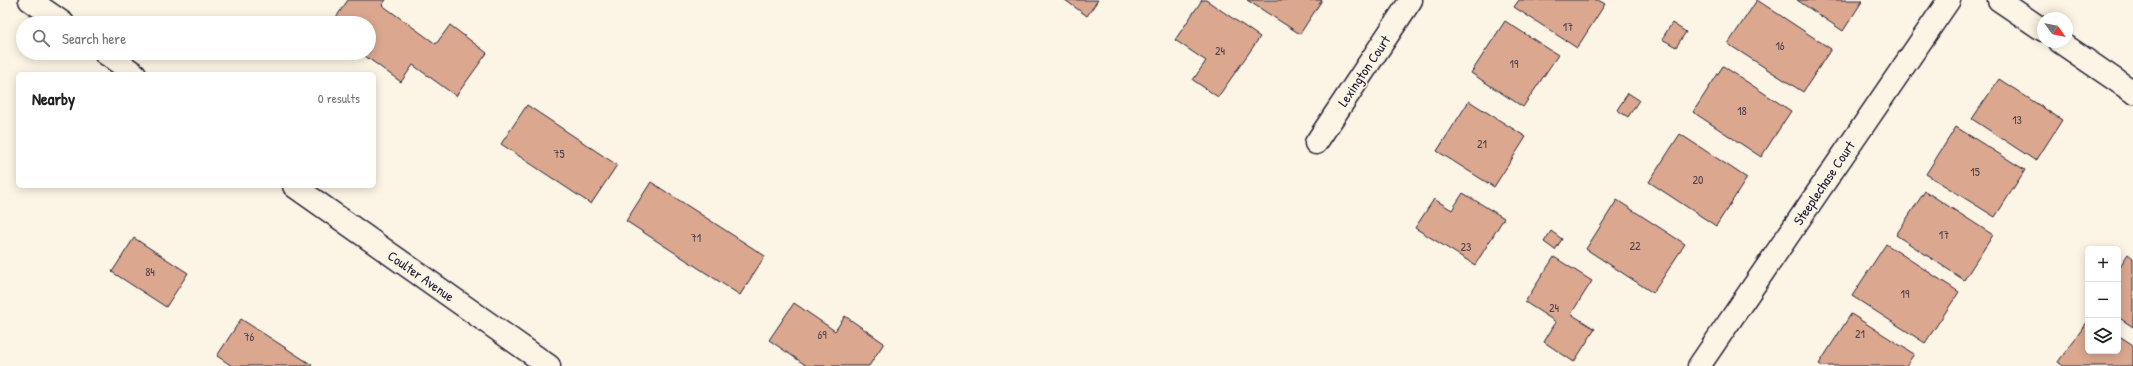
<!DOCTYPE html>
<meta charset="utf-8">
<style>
:root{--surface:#fff;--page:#f2f2f2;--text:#202124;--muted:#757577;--line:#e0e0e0}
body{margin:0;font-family:"Patrick Hand",sans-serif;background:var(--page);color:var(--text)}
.controls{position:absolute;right:12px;bottom:12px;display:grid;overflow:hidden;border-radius:6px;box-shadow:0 2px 10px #0003}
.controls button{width:36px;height:36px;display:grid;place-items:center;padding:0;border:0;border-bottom:1px solid var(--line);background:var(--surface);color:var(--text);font:20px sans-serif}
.compass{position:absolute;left:2037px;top:12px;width:36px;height:36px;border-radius:50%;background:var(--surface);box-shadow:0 2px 10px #0003;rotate:123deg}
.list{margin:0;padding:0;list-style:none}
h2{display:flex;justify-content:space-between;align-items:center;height:52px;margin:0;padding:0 16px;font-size:17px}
h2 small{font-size:13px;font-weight:400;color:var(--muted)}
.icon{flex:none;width:22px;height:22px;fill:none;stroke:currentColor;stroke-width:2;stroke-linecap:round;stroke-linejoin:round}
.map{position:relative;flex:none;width:2133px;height:366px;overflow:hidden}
.search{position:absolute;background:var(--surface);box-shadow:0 2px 10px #0003;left:16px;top:16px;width:360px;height:44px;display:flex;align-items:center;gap:10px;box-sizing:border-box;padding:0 14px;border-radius:22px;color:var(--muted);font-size:15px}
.panel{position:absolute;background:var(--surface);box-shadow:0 2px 10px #0003;left:16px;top:72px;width:360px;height:116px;border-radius:6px}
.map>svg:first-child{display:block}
</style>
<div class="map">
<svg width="2133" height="366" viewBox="0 0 2133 366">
<rect width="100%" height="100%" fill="#fcf5e5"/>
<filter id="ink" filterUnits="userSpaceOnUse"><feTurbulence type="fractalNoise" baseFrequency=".025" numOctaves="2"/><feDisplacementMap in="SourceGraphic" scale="8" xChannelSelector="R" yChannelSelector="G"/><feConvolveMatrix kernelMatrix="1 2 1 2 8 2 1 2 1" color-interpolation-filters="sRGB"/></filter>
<g filter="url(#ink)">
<path fill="#dba78f" stroke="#22223b" d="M348 0H386L382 5 436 44 450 25 487 53 456 96 413 65 401 82 361 53H369V23H332Z
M1065 0H1098L1087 16Z
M1202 0H1206L1260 37 1218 97 1193 80 1206 61 1175 40Z
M1247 0H1322L1300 34Z
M1519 0H1598L1605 4 1577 48 1514 7Z
M1757 0 1831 49 1803 92 1728 44Z
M1797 0H1863L1843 31Z
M1505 21 1558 55 1523 107 1471 73Z
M1672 23 1686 32 1676 47 1662 39Z
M1723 66 1791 111 1761 157 1693 112Z
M1999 79 2062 120 2036 161 1972 119Z
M1628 93 1639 100 1628 117 1617 110Z
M1469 101 1526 137 1494 187 1437 151Z
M527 105 617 165 591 204 501 144Z
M1956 127 2025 170 1995 217 1926 174Z
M1680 134 1747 178 1716 226 1649 182Z
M651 182 765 256 740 295 626 221Z
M1925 191 1993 235 1964 280 1896 235Z
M1463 193 1504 218 1475 265 1415 228 1434 199 1452 210Z
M1617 200 1685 244 1653 293 1586 249Z
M1551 231 1562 239 1555 250 1544 242Z
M134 238 188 273 166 307 112 272Z
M1886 244 1959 292 1925 343 1852 296Z
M2128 254 2133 258V327L2118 317V269Z
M1554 257 1592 281 1571 314 1595 329 1574 362 1544 342 1556 322 1525 302Z
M794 303 835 331 845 316 884 343 869 366H807L769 340Z
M1851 314 1914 354 1906 366H1823L1819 364Z
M241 319 312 365 311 366H232L217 356Z
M2088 321V351H2118V335L2133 345V366H2063L2058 362Z"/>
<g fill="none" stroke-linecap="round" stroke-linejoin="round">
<defs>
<path id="minor" d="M30 0 63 23
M1999 0 2043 30
M2060 42 2133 92
M105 53 135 74
M1316 143 1411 0
M294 186 549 366
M1699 366 1949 0"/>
</defs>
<use href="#minor" stroke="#22223b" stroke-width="25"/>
<use href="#minor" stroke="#fcf5e5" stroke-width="22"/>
</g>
</g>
<g text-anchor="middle" stroke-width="3" stroke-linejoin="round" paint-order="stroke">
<g font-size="12" fill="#504350">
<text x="1568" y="31">17</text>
<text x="1780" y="50">16</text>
<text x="1220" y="55">24</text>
<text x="1514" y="68">19</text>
<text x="1742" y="115">18</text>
<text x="2017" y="124">13</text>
<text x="1482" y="148">21</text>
<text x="559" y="158">75</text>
<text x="1975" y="176">15</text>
<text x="1698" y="184">20</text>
<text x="1944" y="239">17</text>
<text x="696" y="242">71</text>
<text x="1635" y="250">22</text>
<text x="1466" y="251">23</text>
<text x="150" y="276">84</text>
<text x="1905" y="298">19</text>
<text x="1554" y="312">24</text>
<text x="1860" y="338">21</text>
<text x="822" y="339">69</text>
<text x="249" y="341">76</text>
</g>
<g font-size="14" fill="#22223b" stroke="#fcf5e5">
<text transform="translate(1364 71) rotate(-56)" y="5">Lexington Court</text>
<text transform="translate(1824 183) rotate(-56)" y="5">Steeplechase Court</text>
<text transform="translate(421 276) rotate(35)" y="5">Coulter Avenue</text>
</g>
</g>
</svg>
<div class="controls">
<button>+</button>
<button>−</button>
<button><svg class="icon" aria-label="layers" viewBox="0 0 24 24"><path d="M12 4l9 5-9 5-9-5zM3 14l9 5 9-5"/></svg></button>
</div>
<svg class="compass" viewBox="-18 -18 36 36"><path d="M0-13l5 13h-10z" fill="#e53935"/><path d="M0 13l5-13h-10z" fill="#757577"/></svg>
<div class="search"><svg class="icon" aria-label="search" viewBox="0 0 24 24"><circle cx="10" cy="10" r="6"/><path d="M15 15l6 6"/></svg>Search here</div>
<section class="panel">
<h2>Nearby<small>0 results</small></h2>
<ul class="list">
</ul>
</section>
</div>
